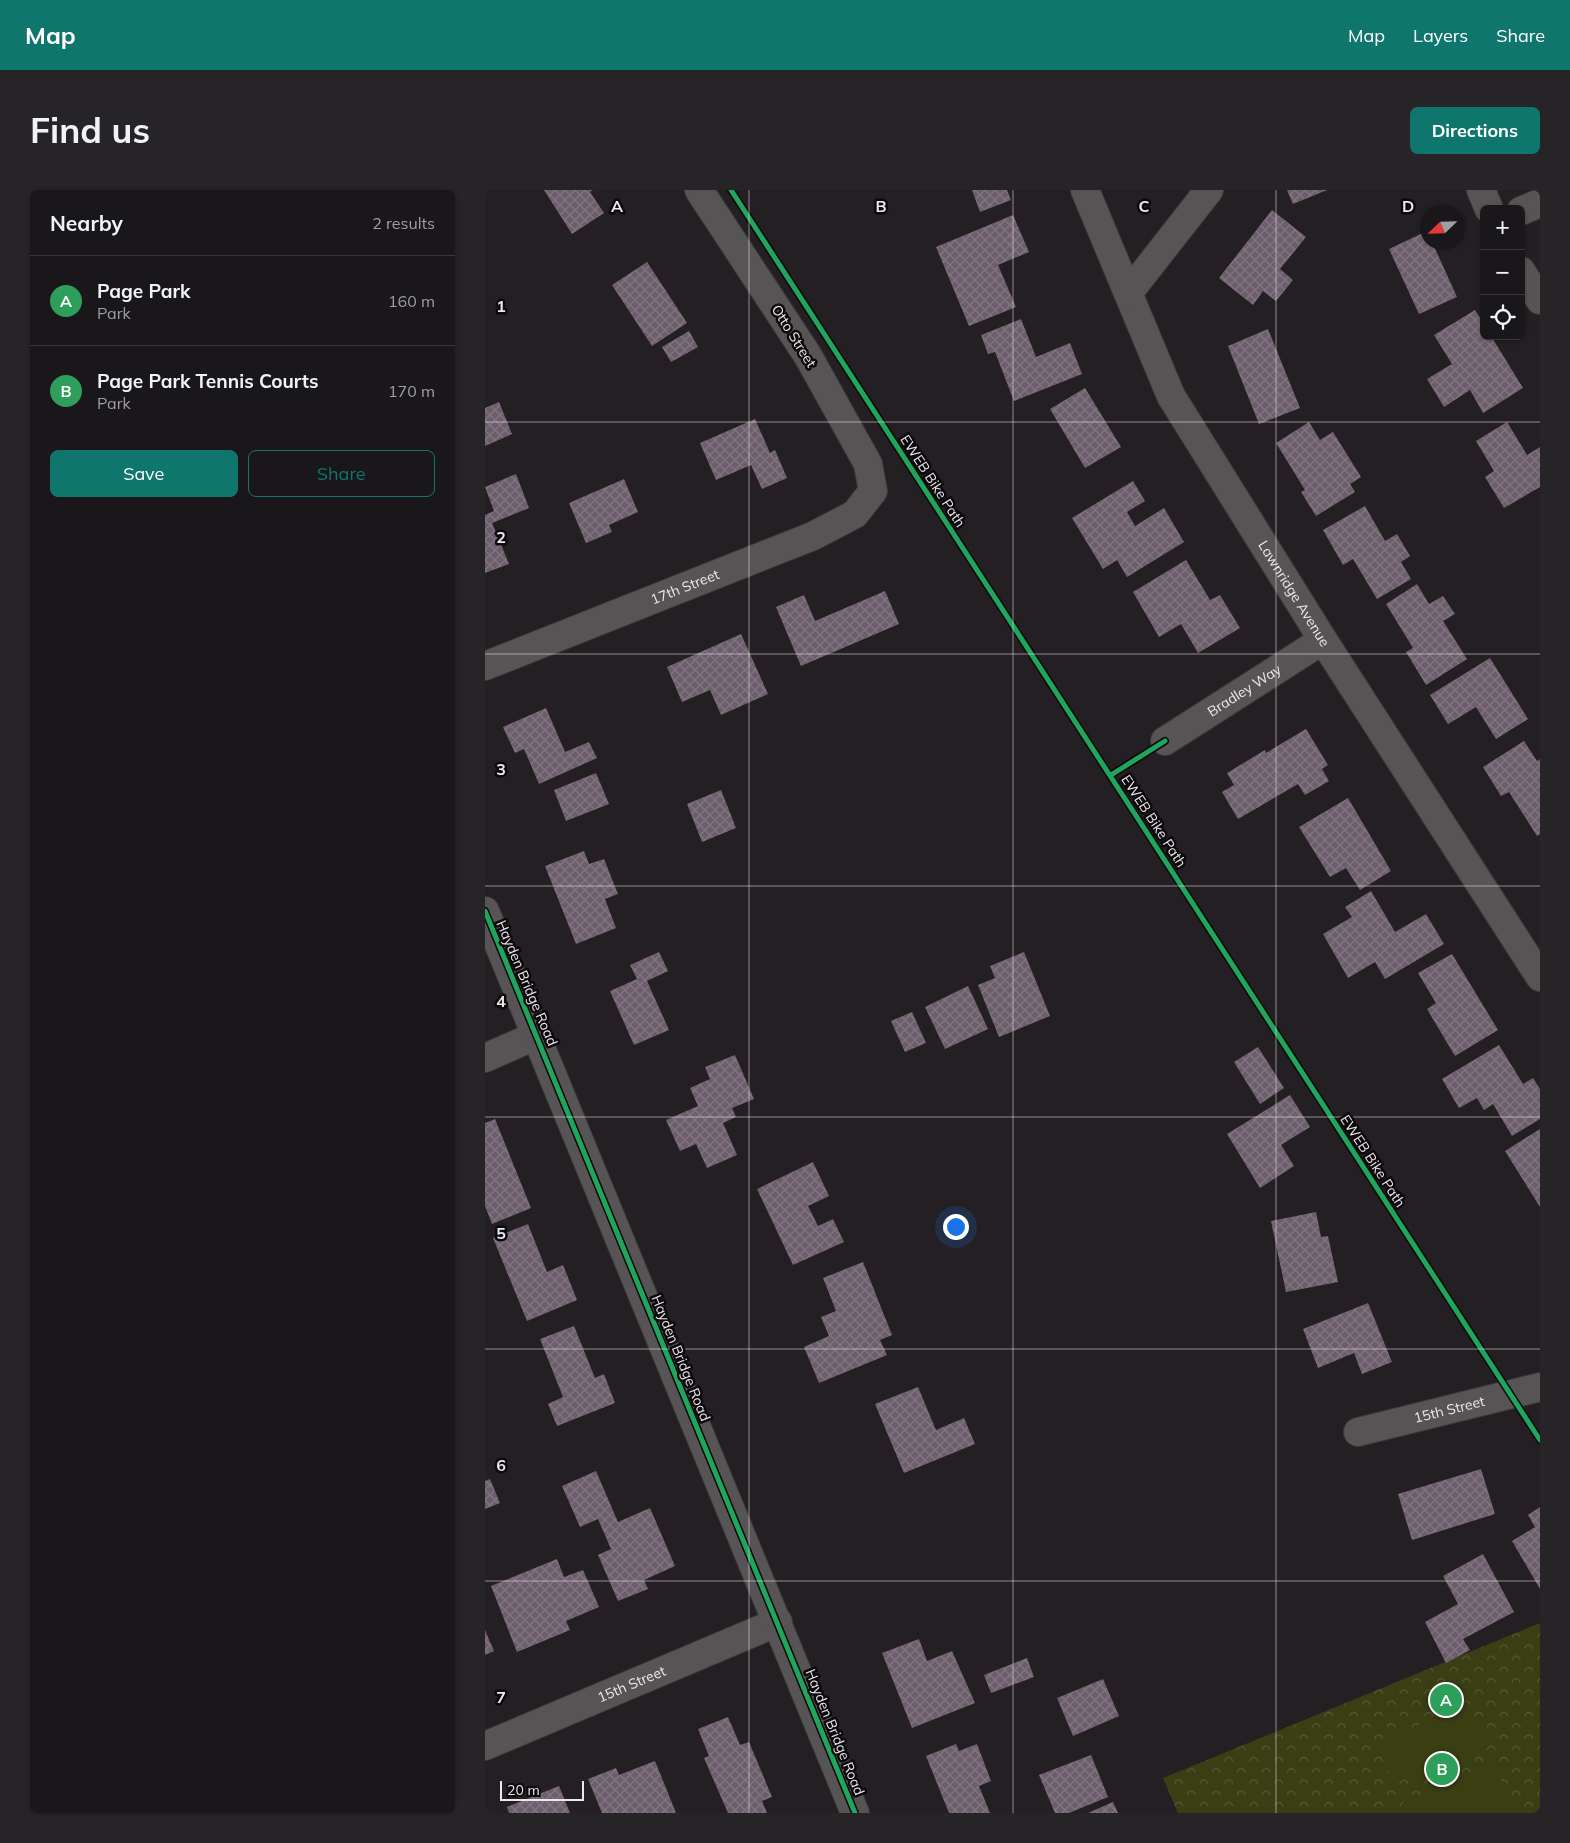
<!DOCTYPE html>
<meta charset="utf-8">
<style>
:root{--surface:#1a171a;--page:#272427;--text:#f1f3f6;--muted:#9f9fa2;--line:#383639;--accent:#0f766e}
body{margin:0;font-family:Mulish,sans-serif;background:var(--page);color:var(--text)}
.controls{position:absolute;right:15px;top:15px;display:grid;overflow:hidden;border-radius:8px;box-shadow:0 1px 4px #0004}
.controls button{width:45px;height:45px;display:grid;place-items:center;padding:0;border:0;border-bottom:1px solid var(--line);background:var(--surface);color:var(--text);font:25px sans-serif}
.compass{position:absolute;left:935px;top:15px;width:45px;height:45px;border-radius:50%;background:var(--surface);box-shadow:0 1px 4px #0004;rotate:247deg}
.scale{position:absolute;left:15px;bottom:12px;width:84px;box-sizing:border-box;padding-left:5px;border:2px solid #ede8ec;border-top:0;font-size:14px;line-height:18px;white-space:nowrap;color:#ede8ec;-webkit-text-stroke:4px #0b090b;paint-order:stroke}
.you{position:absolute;left:470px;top:1036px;width:18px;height:18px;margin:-12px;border:4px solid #fff;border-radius:50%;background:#1a73e8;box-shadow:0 0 0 8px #1a73e833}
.badge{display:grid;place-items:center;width:32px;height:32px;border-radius:50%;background:var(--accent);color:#fff;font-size:16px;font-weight:700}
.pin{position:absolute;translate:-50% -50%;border:2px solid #fff;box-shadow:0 1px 5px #0006}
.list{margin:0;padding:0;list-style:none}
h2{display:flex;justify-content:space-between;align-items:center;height:65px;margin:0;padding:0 20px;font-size:21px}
h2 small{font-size:16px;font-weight:400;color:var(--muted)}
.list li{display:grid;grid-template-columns:32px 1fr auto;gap:15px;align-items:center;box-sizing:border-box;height:90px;padding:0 20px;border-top:1px solid var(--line)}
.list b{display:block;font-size:19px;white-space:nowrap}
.list p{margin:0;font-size:16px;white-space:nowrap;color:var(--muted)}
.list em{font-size:16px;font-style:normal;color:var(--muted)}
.actions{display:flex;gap:10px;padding:15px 20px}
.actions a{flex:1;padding:11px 0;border:1px solid var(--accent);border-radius:8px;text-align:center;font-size:18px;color:var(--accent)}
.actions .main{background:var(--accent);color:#fff}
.icon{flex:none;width:28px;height:28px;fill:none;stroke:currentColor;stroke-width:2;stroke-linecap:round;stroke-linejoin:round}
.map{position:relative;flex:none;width:1055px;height:1623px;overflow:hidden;border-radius:8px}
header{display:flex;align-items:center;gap:30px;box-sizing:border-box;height:70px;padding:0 25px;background:var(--accent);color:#fff}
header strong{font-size:24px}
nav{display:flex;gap:28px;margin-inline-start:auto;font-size:18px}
.intro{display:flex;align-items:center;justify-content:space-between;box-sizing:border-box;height:120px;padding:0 30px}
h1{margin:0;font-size:35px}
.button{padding:12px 22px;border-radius:8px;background:var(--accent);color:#fff;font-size:18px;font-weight:700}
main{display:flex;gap:30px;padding:0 30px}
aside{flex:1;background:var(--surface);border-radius:8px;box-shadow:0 1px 4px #0004}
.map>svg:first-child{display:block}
</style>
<header>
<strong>Map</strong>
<nav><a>Map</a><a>Layers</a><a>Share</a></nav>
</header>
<div class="intro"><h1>Find us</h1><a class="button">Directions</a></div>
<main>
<aside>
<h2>Nearby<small>2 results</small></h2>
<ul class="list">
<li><span class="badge" style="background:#2e9e5b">A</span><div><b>Page Park</b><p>Park</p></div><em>160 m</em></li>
<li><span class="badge" style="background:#2e9e5b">B</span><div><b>Page Park Tennis Courts</b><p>Park</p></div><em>170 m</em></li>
</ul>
<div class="actions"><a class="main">Save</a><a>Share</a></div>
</aside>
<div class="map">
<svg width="1055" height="1623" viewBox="0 0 1055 1623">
<defs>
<pattern id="park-crowns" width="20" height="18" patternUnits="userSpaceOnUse" patternTransform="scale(1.25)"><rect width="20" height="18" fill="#393e13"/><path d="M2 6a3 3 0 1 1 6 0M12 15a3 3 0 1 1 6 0" fill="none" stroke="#565a36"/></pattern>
<pattern id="building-cross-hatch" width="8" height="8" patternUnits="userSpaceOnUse" patternTransform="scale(1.25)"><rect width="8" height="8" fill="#6d5e6c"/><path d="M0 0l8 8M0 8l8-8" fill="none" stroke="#827581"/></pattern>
</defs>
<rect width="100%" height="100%" fill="#231f22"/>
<path fill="url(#park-crowns)" d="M1055 1433V1623H693L678 1588Z"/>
<path fill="#393e13" d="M984 1514 1001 1556 908 1594 891 1553Z
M1009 1575 1027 1617 1011 1623H921L917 1613Z"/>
<path fill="url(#building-cross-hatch)" d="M59 0H108L105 2 119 23 87 44Z
M487 0H522L526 10 495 22Z
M802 0H842L808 14Z
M787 20 821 47 795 79 808 90 791 111 778 101 768 115 734 88Z
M528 25 544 62 513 75 531 117 484 136 451 57Z
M942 41V52H947L972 107 934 124 904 59Z
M162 72 202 133 167 156 127 95Z
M990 120 999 134V146H1006L1038 198 998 223 985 200 959 217 942 189 967 174 949 145Z
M536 129 551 167 585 153 597 184 529 211 510 162 503 164 496 145Z
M783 139 815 218 774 234 743 156Z
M204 141 213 157 186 172 177 157Z
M600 198 636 257 600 278 565 219Z
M14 212 27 244 0 256V218Z
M270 229 285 263 290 260 302 288 277 299 266 275 231 290 215 253Z
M824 232 835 250 848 242 876 287 865 294 870 302 831 326 816 302 820 300 791 253Z
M1022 232 1042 265 1055 257V297L1019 318 1000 287 1009 281 991 251Z
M31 284 44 318 7 333 24 374 0 383V325L9 321 0 297Z
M139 289 153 322 124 335 127 342 101 353 84 313Z
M648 291 660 311 642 322 650 336 679 318 699 352 642 387 632 370 618 379 587 328Z
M880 316 900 351 912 344 925 366 916 372 926 389 892 409 868 369 858 375 838 340Z
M701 370 725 410 735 405 755 438 713 463 696 434 674 447 648 402Z
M932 394 944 414 958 406 970 424 958 431 982 469 941 495 921 462 928 458 901 414Z
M400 401 414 434 316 476 291 417 319 405 330 431Z
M256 444 283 504 236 525 225 500 197 512 182 477Z
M1005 468 1043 529 1011 549 991 517 963 534 945 505Z
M61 518 80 562 104 552 112 568 54 594 39 559 30 563 18 537Z
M821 539 843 575 837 579 844 591 820 605 813 594 753 629 737 602 749 595 742 583 780 560 781 563Z
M1039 551 1052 571 1055 569V644L1052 646 1024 602 1016 606 998 577Z
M111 583 124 614 81 631 69 600Z
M236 600 251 638 217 652 202 614Z
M863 608 906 681 875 700 861 678 845 687 814 637Z
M99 661 104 674 119 669 133 704 120 709 131 738 91 754 60 676Z
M886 701 910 742 941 724 959 754 900 789 890 772 863 788 838 744 867 727 860 717Z
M174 762 183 781 162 791 184 840 149 855 125 801 152 789 145 775Z
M539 762 565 826 514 847 493 795 510 788 505 776Z
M967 764 1013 840 970 866 942 819 951 813 933 783Z
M483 796 503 839 460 859 440 817Z
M427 822 441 853 420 862 406 831Z
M1014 855 1038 894 1048 888 1055 899V929L1027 946 1008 914 999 920 992 908 974 918 957 889Z
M773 857 799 898 775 914 749 872Z
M250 865 269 909 247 918 251 927 238 933 252 965 222 978 211 954 195 961 181 930 213 916 205 898 225 889 220 877Z
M805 905 825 937 796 955 809 976 775 998 742 944Z
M10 929 46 1018 7 1034 0 1016V933Z
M1055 939V1017L1020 961Z
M328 972 344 1006 323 1016 333 1036 348 1029 359 1052 308 1075 272 999Z
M831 1022 836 1047 843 1046 853 1092 801 1102 786 1031Z
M43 1034 62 1082 78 1075 92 1110 42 1131 8 1048Z
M378 1072 407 1145 395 1150 402 1165 334 1193 319 1157 344 1146 336 1127 351 1121 338 1088Z
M883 1113 907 1172 877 1184 869 1163 833 1178 818 1139Z
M89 1136 110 1188 119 1184 130 1213 72 1236 63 1214 78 1207 55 1149Z
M433 1197 451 1240 479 1228 490 1254 419 1283 390 1214Z
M996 1279 1010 1324 927 1350 913 1304Z
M111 1281 133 1332 165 1318 190 1376 159 1390 163 1399 133 1411 113 1365 126 1359 113 1329 95 1337 77 1296Z
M5 1289 15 1313 0 1319V1291Z
M1055 1317V1399L1027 1351 1050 1337 1043 1325Z
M998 1364 1029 1422 978 1449 985 1460 961 1473 940 1432 973 1414 958 1386Z
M72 1369 79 1387 98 1380 114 1417 81 1431 85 1440 32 1462 6 1396Z
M0 1440 9 1461 0 1465Z
M434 1449 442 1471 467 1461 490 1513 427 1538 397 1463Z
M542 1468 549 1487 506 1503 499 1485Z
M618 1489 634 1526 588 1546 572 1508Z
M243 1527 255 1555 264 1552 287 1607 277 1611 282 1623H243L219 1568 224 1566 213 1539Z
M471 1554 474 1561 492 1554 506 1591 494 1596 505 1623H464L441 1566Z
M606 1565 623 1607 584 1623H570L554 1585Z
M170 1571 191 1623H117L103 1589 131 1578 134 1585Z
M74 1596 85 1623H24L22 1617Z
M628 1612 633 1623H603Z"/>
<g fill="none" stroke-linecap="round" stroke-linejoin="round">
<defs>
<g id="street">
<path id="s1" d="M600 0 686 206 838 450 1055 787"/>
<path d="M996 0 1004 19"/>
<path d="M1036 21 1055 13"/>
<path d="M1036 81 1055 110"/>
<path d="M644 102 724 0"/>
<path id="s2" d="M0 476 328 346 370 324 388 301 383 274 323 166 214 0"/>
<path id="s3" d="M680 551 838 450"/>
<path d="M0 868 52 845"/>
<path id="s4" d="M873 1242 1055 1197"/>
<path id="s5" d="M0 1556 293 1432"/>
</g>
<path id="secondary" d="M0 721 370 1623"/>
</defs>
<use href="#street" stroke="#3d393c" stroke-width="30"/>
<use href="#secondary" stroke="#3d393c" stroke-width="30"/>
<use href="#street" stroke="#575456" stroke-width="28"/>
<use href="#secondary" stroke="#575456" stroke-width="28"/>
<defs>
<path id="cycleway" d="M246 0 1055 1250
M626 585 680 551
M0 721 370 1623"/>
</defs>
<use href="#cycleway" stroke="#0b090b" stroke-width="8"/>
<use href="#cycleway" stroke="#20a55d" stroke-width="5"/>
</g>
<path fill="none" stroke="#ede8ec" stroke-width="1" stroke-opacity="0.55" d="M264 0V1623M528 0V1623M791 0V1623M0 232H1055M0 464H1055M0 696H1055M0 927H1055M0 1159H1055M0 1391H1055"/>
<g text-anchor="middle" stroke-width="5" stroke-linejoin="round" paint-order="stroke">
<g font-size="14" fill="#ede8ec" stroke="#0b090b">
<text transform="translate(309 146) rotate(58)" y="5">Otto Street</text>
<text transform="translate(448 291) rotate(57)" y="5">EWEB Bike Path</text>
<text dy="5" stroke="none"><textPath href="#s2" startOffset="215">17th Street</textPath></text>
<text dy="5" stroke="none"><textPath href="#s1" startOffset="456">Lawnridge Avenue</textPath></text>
<text dy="5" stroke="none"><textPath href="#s3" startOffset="94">Bradley Way</textPath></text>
<text transform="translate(669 631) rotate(57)" y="5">EWEB Bike Path</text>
<text transform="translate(42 793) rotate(67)" y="5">Hayden Bridge Road</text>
<text transform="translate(888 971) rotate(57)" y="5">EWEB Bike Path</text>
<text transform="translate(196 1168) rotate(68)" y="5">Hayden Bridge Road</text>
<text dy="5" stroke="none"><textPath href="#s4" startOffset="94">15th Street</textPath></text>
<text dy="5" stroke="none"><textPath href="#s5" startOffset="159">15th Street</textPath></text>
<text transform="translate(350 1542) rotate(68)" y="5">Hayden Bridge Road</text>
</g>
</g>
<g font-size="16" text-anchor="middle" font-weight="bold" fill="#ede8ec" stroke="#0b090b" stroke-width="5" stroke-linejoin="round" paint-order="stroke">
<text x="132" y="22">A</text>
<text x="396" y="22">B</text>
<text x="659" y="22">C</text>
<text x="923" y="22">D</text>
<text x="16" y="122">1</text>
<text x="16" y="353">2</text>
<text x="16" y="585">3</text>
<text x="16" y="817">4</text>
<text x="16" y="1049">5</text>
<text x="16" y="1281">6</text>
<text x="16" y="1513">7</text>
</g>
</svg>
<div class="controls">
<button>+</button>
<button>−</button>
<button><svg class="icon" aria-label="locate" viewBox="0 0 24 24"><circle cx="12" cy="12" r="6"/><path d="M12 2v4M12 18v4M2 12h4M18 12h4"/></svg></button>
</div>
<svg class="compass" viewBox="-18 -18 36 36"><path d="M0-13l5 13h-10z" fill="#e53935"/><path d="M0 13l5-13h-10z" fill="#9f9fa2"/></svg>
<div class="scale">20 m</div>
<div class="you"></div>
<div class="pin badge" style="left:961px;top:1510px;background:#2e9e5b">A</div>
<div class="pin badge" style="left:957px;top:1579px;background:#2e9e5b">B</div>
</div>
</main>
